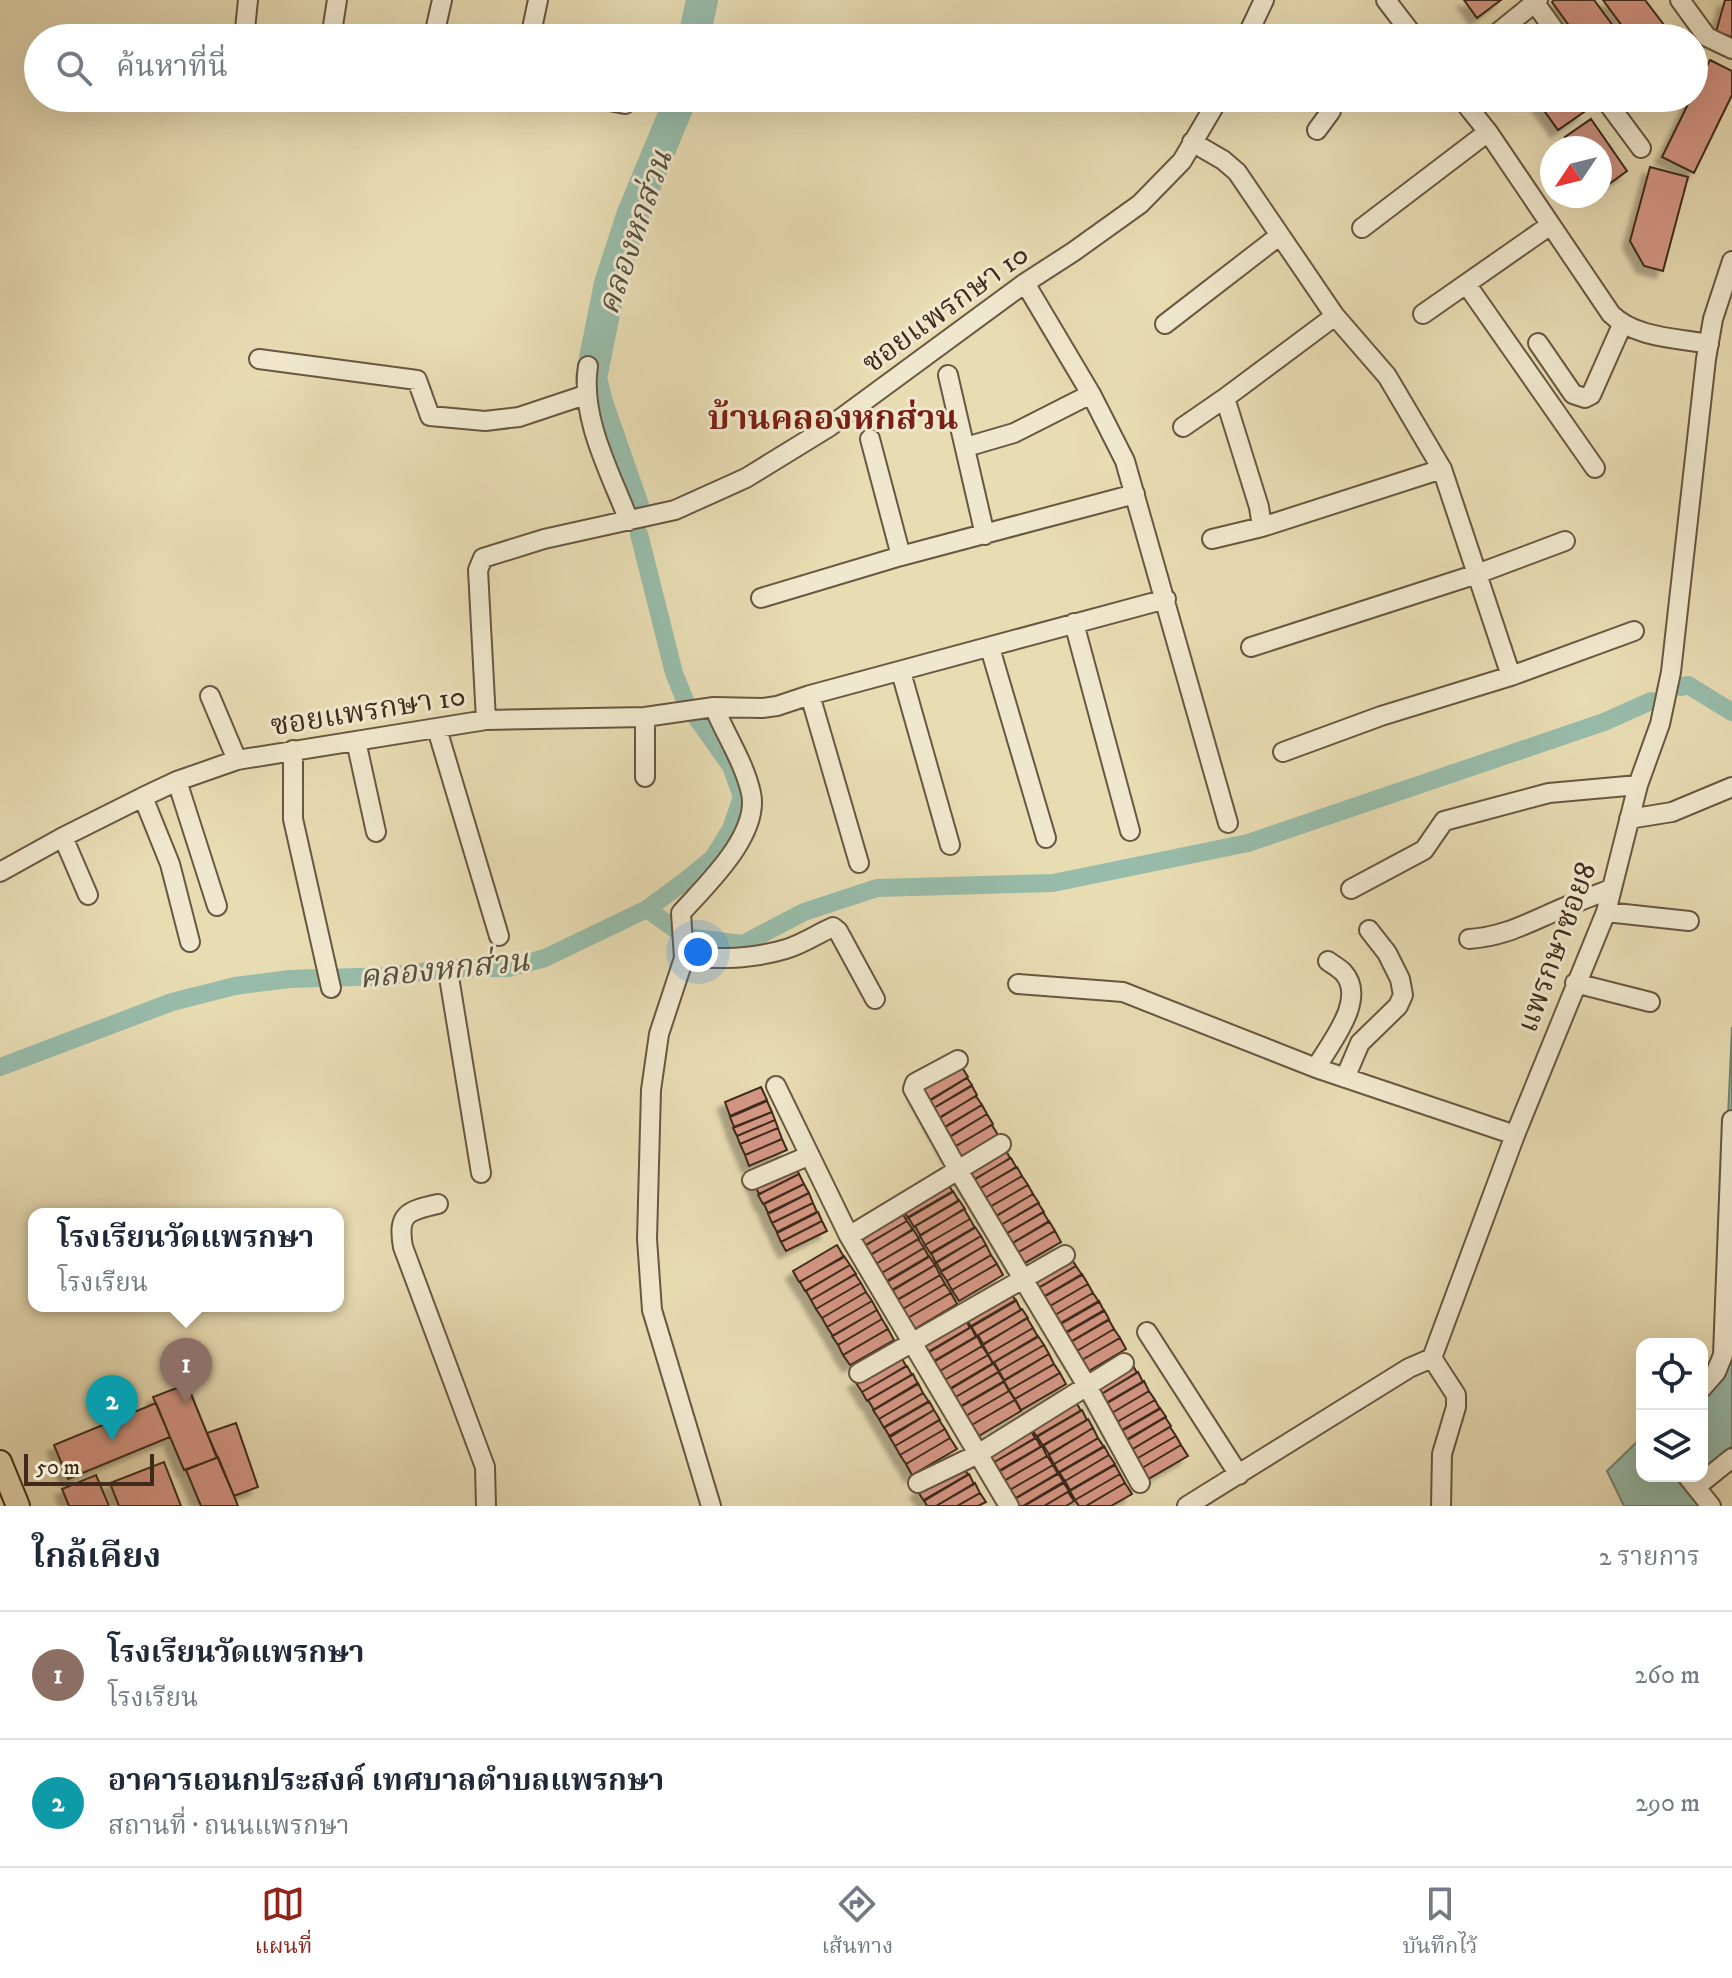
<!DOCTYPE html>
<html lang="th">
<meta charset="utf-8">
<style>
:root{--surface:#fff;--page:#f2f2f3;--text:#1f2937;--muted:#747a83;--line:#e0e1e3;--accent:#8f2418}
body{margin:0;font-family:"IM FELL DW Pica","Noto Serif Thai",serif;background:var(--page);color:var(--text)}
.controls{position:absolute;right:24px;bottom:24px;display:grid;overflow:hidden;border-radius:16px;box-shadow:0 8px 32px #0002}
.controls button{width:72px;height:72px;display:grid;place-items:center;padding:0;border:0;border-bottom:2px solid var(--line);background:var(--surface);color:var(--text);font:40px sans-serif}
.compass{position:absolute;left:1540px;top:136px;width:72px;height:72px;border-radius:50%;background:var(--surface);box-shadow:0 8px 32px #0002;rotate:235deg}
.scale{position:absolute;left:24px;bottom:20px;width:130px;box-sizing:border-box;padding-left:8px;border:4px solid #3e2b1b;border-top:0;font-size:22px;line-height:28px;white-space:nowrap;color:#3e2b1b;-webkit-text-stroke:6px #f0e8ce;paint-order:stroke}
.you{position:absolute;left:698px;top:952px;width:28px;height:28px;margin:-20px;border:6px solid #fff;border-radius:50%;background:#1a73e8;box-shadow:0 0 0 12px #1a73e833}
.badge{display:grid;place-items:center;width:52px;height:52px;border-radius:50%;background:var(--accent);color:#fff;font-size:26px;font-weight:700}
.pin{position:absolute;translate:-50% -66px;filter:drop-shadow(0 2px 4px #0008)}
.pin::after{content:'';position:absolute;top:42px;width:28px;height:24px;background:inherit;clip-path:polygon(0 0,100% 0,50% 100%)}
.popup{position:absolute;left:28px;top:1208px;width:316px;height:104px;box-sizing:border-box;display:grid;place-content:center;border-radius:16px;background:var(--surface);filter:drop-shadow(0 2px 6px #0005);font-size:26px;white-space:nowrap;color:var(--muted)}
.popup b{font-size:30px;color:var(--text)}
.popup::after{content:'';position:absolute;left:50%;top:100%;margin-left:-16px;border:16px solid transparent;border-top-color:var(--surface)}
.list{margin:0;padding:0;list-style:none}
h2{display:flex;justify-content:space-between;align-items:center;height:104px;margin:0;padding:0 32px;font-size:34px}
h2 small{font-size:26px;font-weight:400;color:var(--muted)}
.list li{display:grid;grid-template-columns:52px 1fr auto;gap:24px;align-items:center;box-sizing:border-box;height:128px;padding:0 32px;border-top:2px solid var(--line)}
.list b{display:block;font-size:30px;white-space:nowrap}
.list p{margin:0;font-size:26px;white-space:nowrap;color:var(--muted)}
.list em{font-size:26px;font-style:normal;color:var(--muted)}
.icon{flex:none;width:44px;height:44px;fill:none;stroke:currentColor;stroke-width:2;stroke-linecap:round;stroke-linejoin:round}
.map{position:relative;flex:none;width:1732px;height:1506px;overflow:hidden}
.search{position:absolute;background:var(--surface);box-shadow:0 8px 32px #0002;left:24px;right:24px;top:24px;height:88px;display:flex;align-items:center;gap:20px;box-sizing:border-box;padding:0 28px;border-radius:44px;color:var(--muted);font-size:30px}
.sheet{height:360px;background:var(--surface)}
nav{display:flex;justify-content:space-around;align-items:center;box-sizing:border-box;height:112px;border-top:2px solid var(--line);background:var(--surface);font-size:22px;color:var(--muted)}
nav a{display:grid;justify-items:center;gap:4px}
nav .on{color:var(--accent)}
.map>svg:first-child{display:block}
</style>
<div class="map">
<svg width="1732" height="1506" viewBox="0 0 1732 1506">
<defs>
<filter id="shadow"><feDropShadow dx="-7" dy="7" stdDeviation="2" flood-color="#0004"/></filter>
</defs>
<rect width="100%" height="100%" fill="#e8dcb3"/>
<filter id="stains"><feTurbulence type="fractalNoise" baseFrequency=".0025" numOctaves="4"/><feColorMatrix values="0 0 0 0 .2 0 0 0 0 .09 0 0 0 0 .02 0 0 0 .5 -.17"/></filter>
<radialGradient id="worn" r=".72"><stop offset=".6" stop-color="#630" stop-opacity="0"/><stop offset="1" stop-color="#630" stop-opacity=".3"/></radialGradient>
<path fill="#98bcaa" stroke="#748271" stroke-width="2" d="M1732 1027V1446L1702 1471V1379L1717 1364Z
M1642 1437V1476H1697L1710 1506H1624L1607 1471Z"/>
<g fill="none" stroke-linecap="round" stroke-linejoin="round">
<path stroke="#98bcaa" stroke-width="18" d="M1681 687 1688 685 1732 712
M647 909 686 937 743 944 804 912 877 888 1053 883 1248 843 1604 722 1651 701
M0 1067 172 1002 235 986 289 979 390 976 453 968H508L545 958 647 909 685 881 713 858 731 829 742 797 731 766 686 703 674 673 639 534"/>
<path stroke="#98bcaa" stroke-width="32" d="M694 38 702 0
M633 506 597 403 591 378 610 284 632 216 681 98"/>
</g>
<path fill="#d59785" stroke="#3e2b1b" stroke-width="2" filter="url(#shadow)" d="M1464 0H1501L1477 18Z
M1554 0H1594L1622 38H1578L1552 2Z
M1603 0H1645L1674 38H1631Z
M1725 0H1732V37L1716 32Z
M1521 26 1530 38H1504Z
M1710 60 1732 71V95L1694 173 1662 157 1691 98H1694V92Z
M1535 98H1574L1584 112 1558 130Z
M1591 119 1627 171 1602 189 1600 148H1573L1565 137Z
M1650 167 1688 177 1663 271 1644 266 1630 241Z
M960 1064 968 1077 923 1104 915 1091Z
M967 1078 972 1085 927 1112 923 1105Z
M972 1086 977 1095 933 1122 927 1112Z
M761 1087 767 1100 730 1116 725 1102Z
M976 1096 982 1105 937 1132 932 1122Z
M767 1101 772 1112 734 1127 730 1117Z
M982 1105 987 1114 943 1141 938 1131Z
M772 1112 775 1120 737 1136 733 1128Z
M987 1114 993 1124 948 1151 942 1141Z
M775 1120 778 1128 740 1144 737 1136Z
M992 1125 998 1135 953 1161 947 1151Z
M778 1128 782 1139 745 1155 740 1144Z
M782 1139 787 1150 749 1166 745 1155Z
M1004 1147 1010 1158 966 1185 959 1174Z
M1011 1158 1016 1167 972 1193 966 1184Z
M793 1161 799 1174 759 1194 752 1180Z
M1017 1167 1022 1176 978 1202 972 1193Z
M799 1174 804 1184 763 1204 758 1195Z
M1022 1176 1028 1185 983 1211 978 1202Z
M946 1181 953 1192 908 1218 902 1207Z
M804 1184 809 1193 768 1213 764 1204Z
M1028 1185 1033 1194 988 1221 983 1211Z
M953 1191 959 1201 914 1227 908 1217Z
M809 1193 813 1203 772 1223 768 1214Z
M1033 1194 1039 1203 994 1229 989 1220Z
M959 1200 965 1209 920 1235 915 1226Z
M813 1203 817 1212 777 1232 772 1223Z
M1038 1203 1044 1212 999 1238 994 1229Z
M964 1209 970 1219 925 1245 920 1236Z
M900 1210 907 1221 862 1247 856 1236Z
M818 1212 822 1221 781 1242 777 1233Z
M1043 1212 1049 1222 1004 1248 999 1238Z
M970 1219 975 1228 931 1254 925 1245Z
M822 1221 827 1231 786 1251 781 1242Z
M907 1221 913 1230 868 1256 863 1247Z
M1049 1221 1055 1231 1010 1257 1004 1248Z
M975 1227 981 1236 936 1263 931 1253Z
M913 1229 919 1239 874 1265 869 1256Z
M1055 1231 1061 1242 1016 1268 1010 1257Z
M981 1236 986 1245 941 1271 936 1262Z
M918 1239 924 1248 880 1274 874 1265Z
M837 1245 844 1257 799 1282 793 1271Z
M986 1245 991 1255 947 1281 941 1272Z
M924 1248 929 1257 885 1283 880 1274Z
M991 1255 997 1264 952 1290 947 1281Z
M1069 1255 1076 1266 1031 1292 1025 1281Z
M844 1256 850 1265 805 1291 800 1282Z
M929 1256 935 1265 890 1292 885 1282Z
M997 1264 1003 1275 959 1301 952 1290Z
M850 1265 856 1274 811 1300 806 1291Z
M935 1265 940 1275 896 1301 890 1291Z
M1076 1266 1082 1275 1037 1301 1032 1292Z
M855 1274 861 1283 816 1309 811 1300Z
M1082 1274 1088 1284 1043 1310 1038 1300Z
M940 1275 945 1284 901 1310 895 1301Z
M861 1283 866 1292 822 1318 816 1309Z
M945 1284 951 1293 906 1319 901 1310Z
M1088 1284 1093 1293 1048 1319 1043 1310Z
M1009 1290 1016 1301 971 1327 965 1316Z
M866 1292 872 1301 827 1327 822 1318Z
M951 1293 957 1304 913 1330 906 1319Z
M1093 1293 1099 1302 1054 1328 1048 1319Z
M1016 1300 1021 1310 977 1336 971 1326Z
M872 1301 877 1310 833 1336 827 1327Z
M1099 1301 1104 1311 1059 1337 1054 1327Z
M1022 1309 1028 1318 983 1344 978 1335Z
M877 1310 882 1319 838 1345 832 1336Z
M1104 1310 1109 1319 1065 1345 1059 1336Z
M964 1317 970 1328 926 1354 920 1343Z
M1027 1318 1033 1328 988 1354 983 1345Z
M882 1319 888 1329 843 1355 838 1345Z
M1109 1320 1114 1329 1070 1355 1064 1346Z
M971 1327 976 1337 932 1363 926 1353Z
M1033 1328 1038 1337 993 1363 988 1354Z
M888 1329 894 1340 850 1365 843 1355Z
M1114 1329 1120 1338 1075 1364 1070 1355Z
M977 1336 982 1346 938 1372 932 1362Z
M1038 1336 1044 1345 999 1371 994 1362Z
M1120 1338 1126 1349 1082 1375 1075 1364Z
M1044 1345 1049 1354 1004 1380 999 1371Z
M982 1346 988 1355 943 1381 938 1372Z
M1049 1354 1054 1364 1009 1390 1004 1381Z
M900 1355 906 1366 862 1392 855 1381Z
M988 1355 993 1364 949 1390 943 1381Z
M1131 1362 1137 1373 1093 1399 1087 1388Z
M993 1363 999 1372 954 1398 949 1389Z
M1054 1364 1060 1373 1015 1399 1009 1390Z
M907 1366 912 1375 867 1401 862 1392Z
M998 1372 1004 1381 959 1407 954 1398Z
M1138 1372 1143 1382 1099 1408 1093 1399Z
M1060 1373 1066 1384 1021 1410 1015 1399Z
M913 1374 918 1384 874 1410 868 1400Z
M1144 1381 1149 1391 1105 1417 1099 1407Z
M1004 1382 1009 1391 964 1417 959 1408Z
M918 1383 923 1393 879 1419 873 1410Z
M187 1384 217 1458 184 1470 153 1397Z
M1009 1391 1015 1400 970 1426 964 1417Z
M1149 1391 1155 1400 1110 1426 1105 1417Z
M923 1393 929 1402 884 1428 879 1419Z
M1015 1400 1021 1411 977 1437 970 1426Z
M1075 1400 1081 1411 1037 1437 1030 1426Z
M1155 1400 1160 1409 1115 1435 1110 1426Z
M929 1401 934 1410 890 1437 884 1427Z
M156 1403 170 1437 68 1479 54 1445Z
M1160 1408 1166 1417 1121 1444 1115 1434Z
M934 1410 940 1420 895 1446 889 1436Z
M1082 1410 1087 1420 1043 1446 1037 1436Z
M1165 1417 1171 1426 1126 1453 1121 1443Z
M1088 1419 1093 1428 1049 1454 1043 1445Z
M939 1420 945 1429 900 1455 895 1446Z
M236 1423 258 1487 234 1496 207 1433Z
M1029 1427 1035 1438 991 1464 984 1453Z
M1170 1427 1176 1436 1131 1462 1126 1453Z
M1093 1428 1098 1438 1054 1464 1049 1455Z
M945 1429 950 1438 906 1464 900 1455Z
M1176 1436 1181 1445 1137 1471 1131 1462Z
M950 1438 957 1449 912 1475 906 1464Z
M1036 1438 1041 1447 997 1473 991 1464Z
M1098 1438 1104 1447 1059 1473 1054 1464Z
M1181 1445 1188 1456 1143 1482 1137 1471Z
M1042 1446 1047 1456 1002 1482 997 1472Z
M1104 1446 1109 1455 1065 1481 1059 1472Z
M1109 1455 1115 1464 1070 1490 1065 1481Z
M1047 1456 1053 1465 1008 1491 1002 1482Z
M218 1457 234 1496 238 1506H201L186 1470Z
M164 1462 181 1506H119L110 1483Z
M962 1464 968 1475 924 1501 917 1490Z
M1053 1465 1058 1474 1013 1500 1008 1491Z
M1115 1465 1120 1474 1075 1500 1070 1491Z
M1058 1473 1064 1483 1024 1506H1017L1014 1499Z
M969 1474 974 1484 936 1506H927L924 1500Z
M1120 1474 1125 1483 1086 1506H1079L1075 1500Z
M96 1475 109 1506H69L62 1489Z
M1063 1482 1069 1491 1044 1506H1023Z
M975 1483 980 1493 957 1506H936Z
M1125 1483 1132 1494 1111 1506H1086Z
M1068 1492 1074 1501 1066 1506H1044Z
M980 1493 986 1502 978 1506H957Z"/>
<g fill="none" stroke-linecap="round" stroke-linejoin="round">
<defs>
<path id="minor" d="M1386 0 1415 38
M1680 0 1707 37 1732 49
M1535 3 1560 38
M245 29 248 0
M435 31 442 0
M1495 35 1538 0
M331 38 337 0
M530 38 538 0
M1246 38 1264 0
M593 98 625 104
M1461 98 1488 132 1611 314C1635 338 1677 338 1709 344
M1604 98 1641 148
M1317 130 1331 111 1330 98
M1192 142 1223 160 1237 172 1335 316 1387 376 1442 469 1511 676 1634 631
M1362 228 1488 132
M1025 283 1091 394 1125 461 1228 823
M1467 285 1595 468
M1423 314 1549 226
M1335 316 1225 398 1259 507 1262 527 1442 469
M1165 324 1279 236
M1538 343 1573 394 1585 398 1591 395 1622 325
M259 359 417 380 430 416 485 421 519 417 585 395
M588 366C580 418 610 472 629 521
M948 375 985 535
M1183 427 1225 398
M870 439 901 556
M966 447 1014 433 1091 394
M1212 539 1262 527
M761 598 901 556 1135 494
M1074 623 1130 831
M1251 647 1477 574 1565 541
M990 648 1046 838
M901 672 950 845
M810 695 859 863
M210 696 237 760
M645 717V777
M486 720 645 717 714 707
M437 729 499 936
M356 741 376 832
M293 750V819L331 988
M1283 752 1381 716 1511 676
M177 781 217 906
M143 797 170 864 190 942
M1629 819 1672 812 1732 787
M63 837 88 895
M0 872 63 837 143 797 177 781 237 760 486 720 478 570 483 558 544 539 675 510 746 478 829 427 1025 283 1073 252 1140 204 1182 161 1219 98
M1351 889 1424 850 1444 821 1549 793 1638 785
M1606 912 1689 921
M1469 939C1499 937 1520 927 1547 915 1568 905 1590 897 1611 889
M684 958C721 958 750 960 786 949 803 944 817 934 833 927L838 931 875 999
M449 977 481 1173
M1575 983 1650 1002
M1018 984 1123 992 1316 1068 1515 1135
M958 1060 915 1083 913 1089 958 1170 1087 1386 1140 1483
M1316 1068C1330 1043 1368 999 1343 972 1339 968 1332 964 1328 961
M1345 1078 1360 1043 1398 1006 1403 995 1400 979 1387 953 1369 930
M776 1086 849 1236 1009 1506
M752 1180 808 1156
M438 1204C408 1211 397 1213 403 1247L485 1467 486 1506
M849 1236 1001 1144
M1147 1332 1239 1475
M1432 1358 1456 1395V1407L1442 1454 1441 1506
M859 1373 1065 1255
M1702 1388 1716 1372 1723 1355 1732 1120
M1687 1476 1711 1506
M918 1483 978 1454 1124 1363
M1696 1487 1732 1458
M711 1506 652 1310 647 1239 651 1090 659 1034 684 958 681 913C706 885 760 835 751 793 744 762 726 736 714 707L762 708 777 706 810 695 1166 599
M1187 1506 1409 1368 1432 1358 1515 1135 1606 912 1638 785 1660 724 1671 672 1706 359 1713 319 1732 261"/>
<path id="major" d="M0 1462 18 1506"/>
</defs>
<use href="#minor" stroke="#685741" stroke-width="22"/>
<use href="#major" stroke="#3e2b1b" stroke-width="26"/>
<use href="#minor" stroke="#f0e8ce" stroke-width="18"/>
<use href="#major" stroke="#e8dcb3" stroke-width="22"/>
</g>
<g text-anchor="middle" stroke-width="6" stroke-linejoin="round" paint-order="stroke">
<g font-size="30" fill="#3e2b1b" stroke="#f0e8ce">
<text transform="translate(945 308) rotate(-36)" y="10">ซอยแพรกษา 10</text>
<text transform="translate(368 710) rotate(-9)" y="10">ซอยแพรกษา 10</text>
<text transform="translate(1556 947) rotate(-70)" y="10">แพรกษาซอย8</text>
</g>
<g font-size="32" font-style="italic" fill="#544f3f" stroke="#f0e8ce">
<text transform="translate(634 232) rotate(-71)" y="11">คลองหกส่วน</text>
<text transform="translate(444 968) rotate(-6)" y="11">คลองหกส่วน</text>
</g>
<g font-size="34" font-weight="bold" fill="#7a1f14" stroke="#f0e8ce">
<text x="833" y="429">บ้านคลองหกส่วน</text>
</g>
</g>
<rect width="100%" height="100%" filter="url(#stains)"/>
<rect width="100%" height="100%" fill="url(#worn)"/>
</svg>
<div class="controls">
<button><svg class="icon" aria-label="locate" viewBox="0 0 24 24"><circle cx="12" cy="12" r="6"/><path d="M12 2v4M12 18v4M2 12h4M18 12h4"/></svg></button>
<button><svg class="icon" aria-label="layers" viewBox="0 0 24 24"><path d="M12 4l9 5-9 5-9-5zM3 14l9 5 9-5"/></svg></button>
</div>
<svg class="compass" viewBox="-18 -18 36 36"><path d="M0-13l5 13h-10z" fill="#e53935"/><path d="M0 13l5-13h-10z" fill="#747a83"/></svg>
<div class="scale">50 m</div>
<div class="you"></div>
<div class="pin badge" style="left:186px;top:1404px;background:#8d6e63">1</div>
<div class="popup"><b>โรงเรียนวัดแพรกษา</b>โรงเรียน</div>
<div class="pin badge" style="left:112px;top:1441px;background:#0f9aa8">2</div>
<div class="search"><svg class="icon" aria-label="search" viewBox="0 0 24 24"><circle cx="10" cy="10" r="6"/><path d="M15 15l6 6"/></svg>ค้นหาที่นี่</div>
</div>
<section class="sheet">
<h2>ใกล้เคียง<small>2 รายการ</small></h2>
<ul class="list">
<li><span class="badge" style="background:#8d6e63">1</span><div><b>โรงเรียนวัดแพรกษา</b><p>โรงเรียน</p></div><em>260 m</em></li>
<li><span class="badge" style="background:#0f9aa8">2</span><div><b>อาคารเอนกประสงค์ เทศบาลตำบลแพรกษา</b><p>สถานที่ · ถนนแพรกษา</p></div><em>290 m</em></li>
</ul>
</section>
<nav>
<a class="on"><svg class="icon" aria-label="map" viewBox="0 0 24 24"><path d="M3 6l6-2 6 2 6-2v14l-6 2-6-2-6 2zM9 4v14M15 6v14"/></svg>แผนที่</a>
<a><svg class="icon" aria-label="directions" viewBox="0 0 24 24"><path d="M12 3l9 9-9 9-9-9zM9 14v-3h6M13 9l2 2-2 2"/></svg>เส้นทาง</a>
<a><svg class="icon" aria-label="saved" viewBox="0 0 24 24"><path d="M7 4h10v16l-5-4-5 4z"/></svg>บันทึกไว้</a>
</nav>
